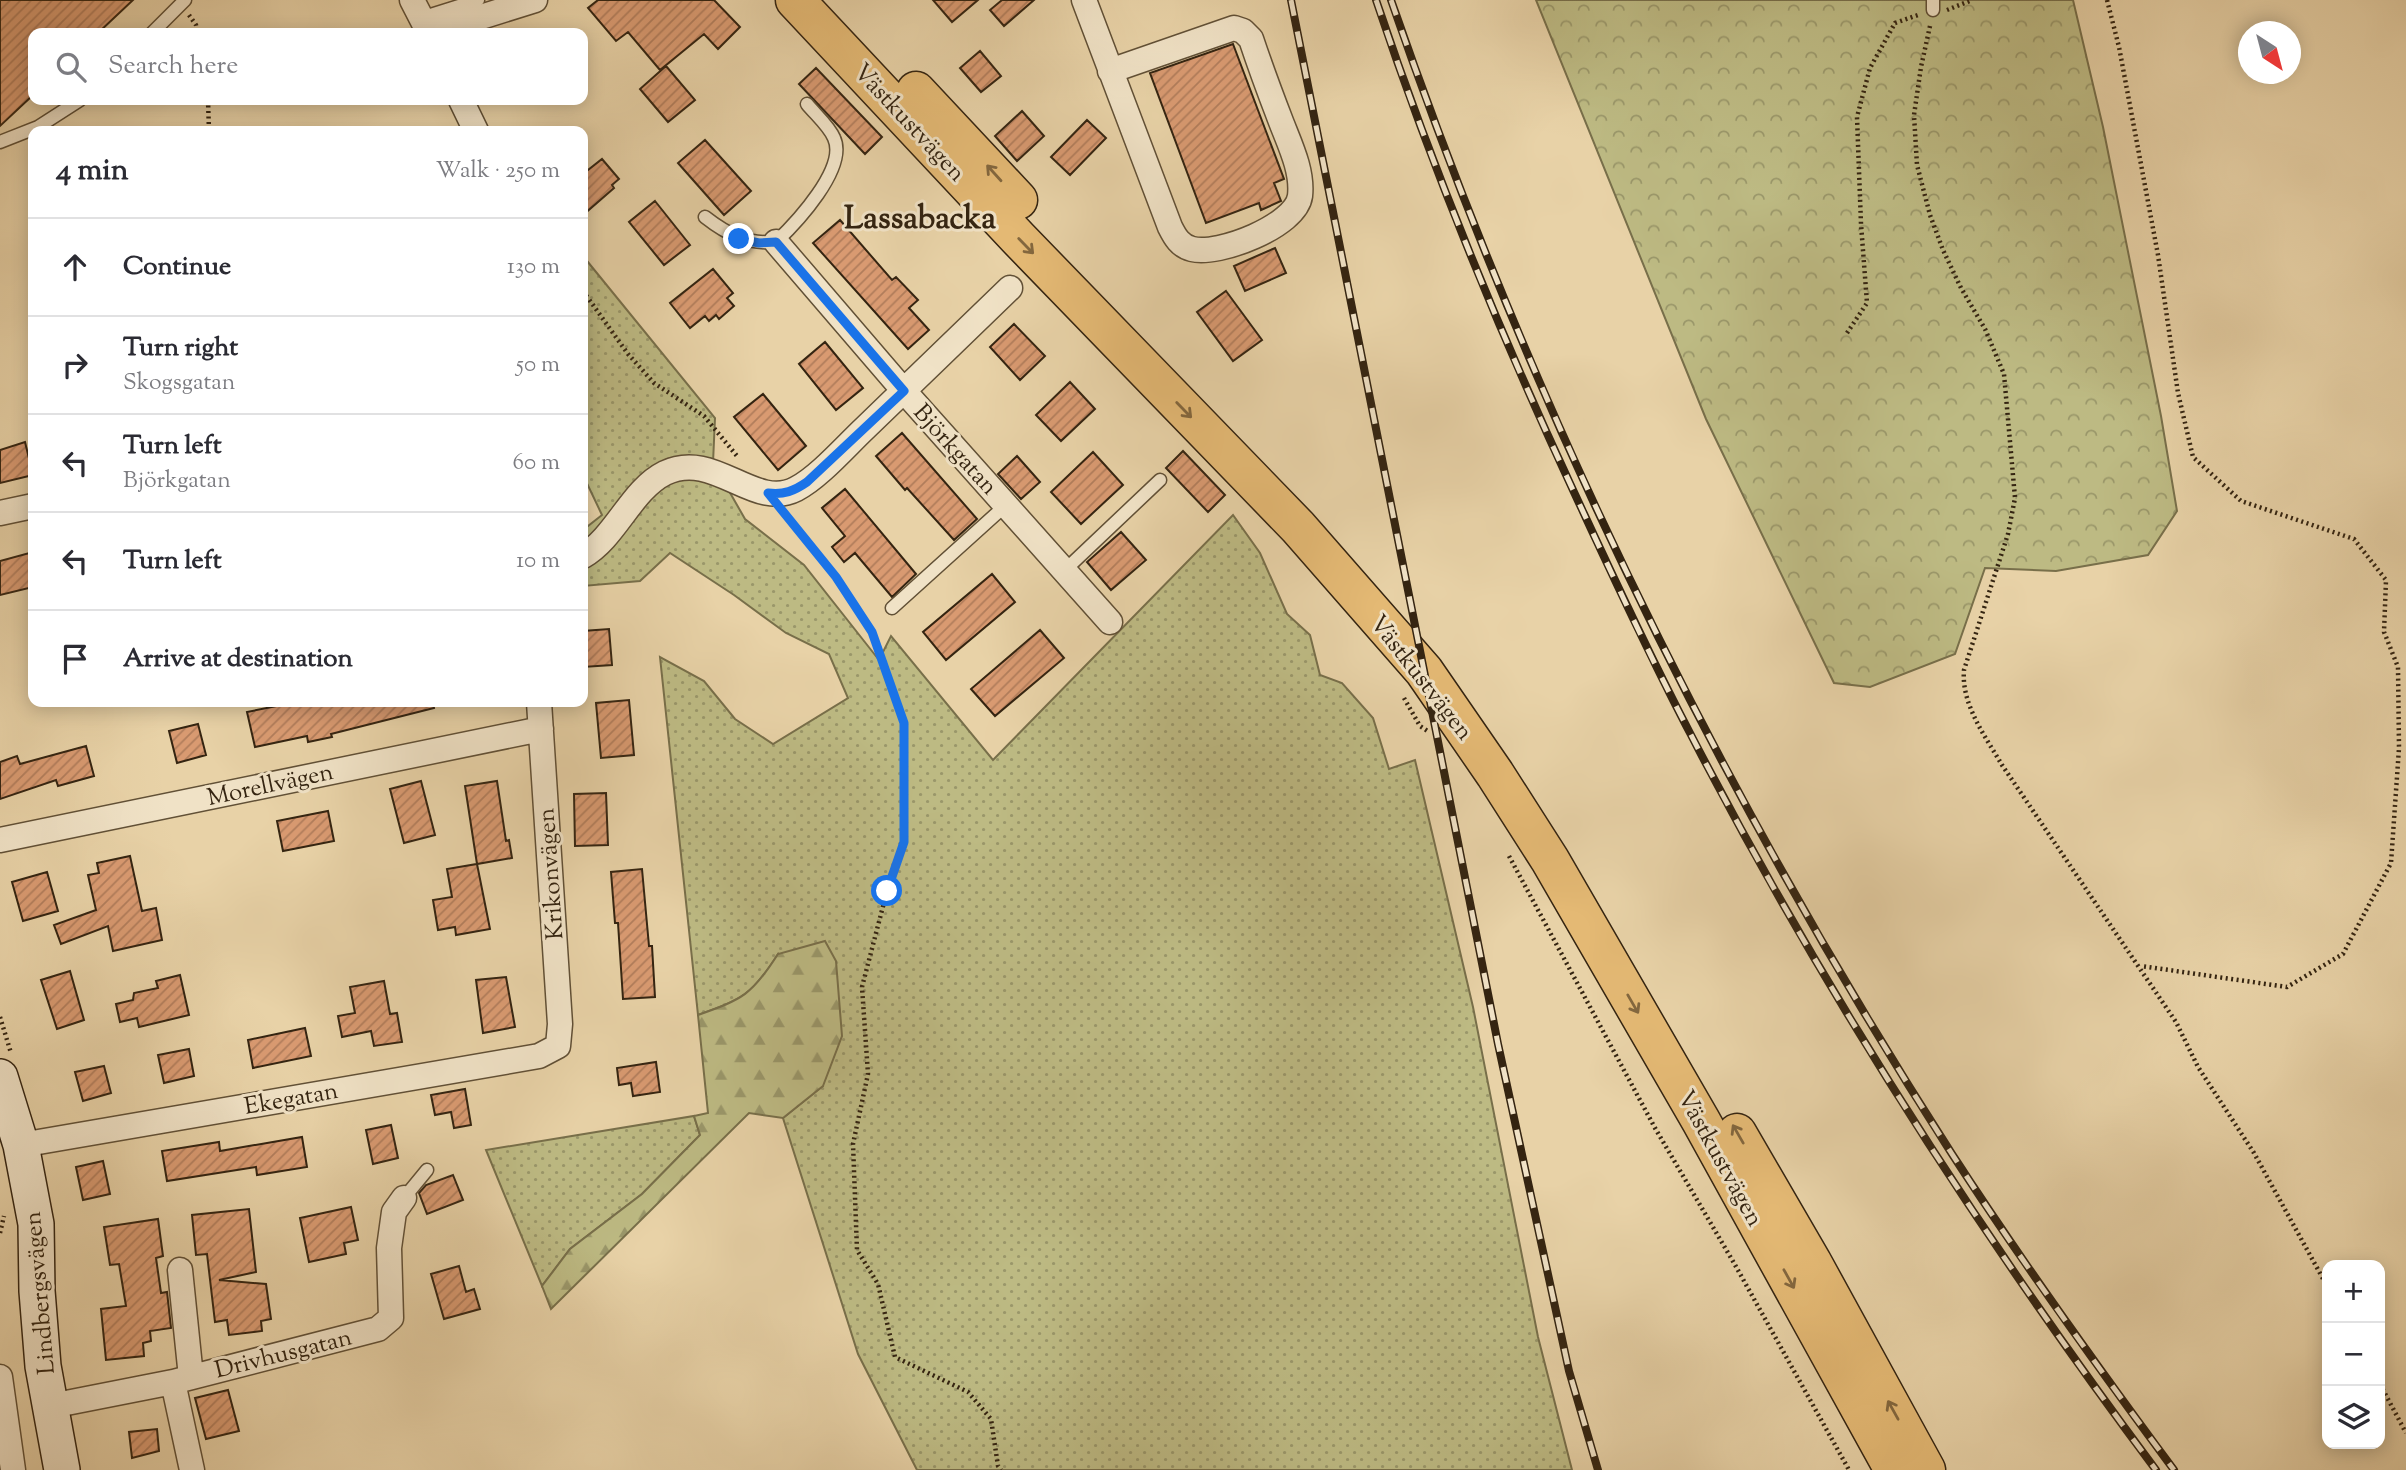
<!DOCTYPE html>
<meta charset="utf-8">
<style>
:root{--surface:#fff;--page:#f7f7f7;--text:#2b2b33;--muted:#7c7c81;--line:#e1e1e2}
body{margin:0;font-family:"Sorts Mill Goudy",serif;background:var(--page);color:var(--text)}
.controls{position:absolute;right:21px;bottom:21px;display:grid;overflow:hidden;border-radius:14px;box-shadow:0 4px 18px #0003}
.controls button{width:63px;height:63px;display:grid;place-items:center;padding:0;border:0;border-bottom:2px solid var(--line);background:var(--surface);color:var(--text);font:35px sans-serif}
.compass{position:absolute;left:2238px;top:21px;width:63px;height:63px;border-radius:50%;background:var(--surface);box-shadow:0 4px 18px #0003;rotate:144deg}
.stop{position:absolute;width:21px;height:21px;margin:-16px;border:5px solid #1a73e8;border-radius:50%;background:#fff}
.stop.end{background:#1a73e8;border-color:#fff;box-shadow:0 2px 7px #0008}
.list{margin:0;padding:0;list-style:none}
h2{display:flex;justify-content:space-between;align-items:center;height:91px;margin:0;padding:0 28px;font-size:30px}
h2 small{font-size:23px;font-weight:400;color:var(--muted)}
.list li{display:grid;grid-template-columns:46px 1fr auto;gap:21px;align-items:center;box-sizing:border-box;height:98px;padding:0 28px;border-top:2px solid var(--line)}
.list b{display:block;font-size:26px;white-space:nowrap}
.list p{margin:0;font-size:23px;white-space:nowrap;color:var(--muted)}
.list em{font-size:23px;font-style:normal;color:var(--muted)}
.icon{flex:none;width:38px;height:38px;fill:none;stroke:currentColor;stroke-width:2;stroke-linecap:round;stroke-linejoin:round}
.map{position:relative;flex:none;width:2406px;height:1470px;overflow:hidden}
.search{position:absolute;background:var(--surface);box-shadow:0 4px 18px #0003;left:28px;top:28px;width:560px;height:77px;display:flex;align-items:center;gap:18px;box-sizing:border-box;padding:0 24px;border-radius:14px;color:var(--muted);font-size:26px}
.panel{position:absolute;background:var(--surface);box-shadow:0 4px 18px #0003;left:28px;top:126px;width:560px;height:581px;border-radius:14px}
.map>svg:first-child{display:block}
</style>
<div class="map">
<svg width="2406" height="1470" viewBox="0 0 2406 1470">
<defs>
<pattern id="grass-dots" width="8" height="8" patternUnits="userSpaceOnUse" patternTransform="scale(1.75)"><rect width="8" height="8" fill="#bdba83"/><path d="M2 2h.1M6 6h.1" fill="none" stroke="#9a976a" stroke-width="1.8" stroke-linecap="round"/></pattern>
<pattern id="forest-firs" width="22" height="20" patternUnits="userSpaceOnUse" patternTransform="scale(1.75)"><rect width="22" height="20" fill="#bdba83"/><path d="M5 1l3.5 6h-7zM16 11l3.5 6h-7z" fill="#9a976a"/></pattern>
<pattern id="park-crowns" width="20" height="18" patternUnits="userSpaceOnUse" patternTransform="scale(1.75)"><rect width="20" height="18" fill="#bdba83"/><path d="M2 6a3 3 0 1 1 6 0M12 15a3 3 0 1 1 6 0" fill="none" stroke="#9a976a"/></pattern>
<pattern id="building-hatch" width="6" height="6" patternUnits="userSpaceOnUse" patternTransform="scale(1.75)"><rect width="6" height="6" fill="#d99a71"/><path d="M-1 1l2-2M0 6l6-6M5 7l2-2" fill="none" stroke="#b17d5b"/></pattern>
</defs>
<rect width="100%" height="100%" fill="#e8d2a7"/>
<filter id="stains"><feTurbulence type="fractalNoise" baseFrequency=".00286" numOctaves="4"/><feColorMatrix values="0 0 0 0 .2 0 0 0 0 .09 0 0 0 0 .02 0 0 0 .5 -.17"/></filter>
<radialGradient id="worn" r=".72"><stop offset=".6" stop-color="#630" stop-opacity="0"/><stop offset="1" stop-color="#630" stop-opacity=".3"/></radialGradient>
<path fill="url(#grass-dots)" stroke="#786f4a" stroke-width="2" d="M583 256 715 418 713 463 745 519 804 565 879 660 891 636 993 760 1233 515 1260 553 1287 614 1310 635 1320 675 1342 683 1373 718 1389 769 1415 760 1473 1007 1538 1337 1572 1470H917L858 1354 783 1118 823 1086 778 954C752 995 743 999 698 1015L660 657 704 681 735 719 773 744 848 698 829 654 786 633 734 595 670 553 640 581 583 586V530L602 515 583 475Z
M694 1116 700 1135 642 1194 570 1249 542 1286 486 1150Z"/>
<path fill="url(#forest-firs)" stroke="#786f4a" stroke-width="2" d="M825 941 836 961 842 1036 823 1086 783 1118 749 1113 551 1309 542 1286 570 1249 642 1194 700 1135 694 1116 708 1113 698 1015C743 999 752 995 778 954Z"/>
<path fill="url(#park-crowns)" stroke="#786f4a" stroke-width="2" d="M1536 0H2073L2103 127 2161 416 2177 511 2148 555 2056 571 1985 568 1955 654 1870 687 1834 683 1706 419Z"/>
<path fill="url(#building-hatch)" stroke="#342411" stroke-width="2" d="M0 0H133L98 33H33V95L0 126Z
M598 0H714L740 27 718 49 704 34 660 70 628 32 616 41 588 8Z
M933 0H978L952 22Z
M1002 0H1034L1004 26 990 10Z
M1233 44 1284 179 1274 183 1281 201 1261 210 1259 203 1206 223 1150 73Z
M980 51 1001 76 981 92 960 68Z
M666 66 695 100 668 122 640 89Z
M816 68 882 137 865 154 799 84Z
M1022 111 1044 136 1017 161 995 136Z
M1087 120 1106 138 1070 175 1051 157Z
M705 140 751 191 724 215 678 163Z
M602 159 619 179 612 185 614 188 583 215V174Z
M655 201 690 245 664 265 629 222Z
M840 220 892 280 896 277 918 300 909 308 929 330 908 349 813 243Z
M1275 248 1286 273 1245 291 1234 266Z
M713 269 733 293 727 298 734 306 719 319 716 315 709 321 705 316 690 328 670 303Z
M1226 291 1262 340 1233 361 1197 312Z
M1014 324 1045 356 1020 380 990 347Z
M825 342 863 388 836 410 799 364Z
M1070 382 1095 409 1061 441 1036 415Z
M763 394 806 446 778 470 734 417Z
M902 433 977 519 954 540 907 488 905 490 876 456Z
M25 442 33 475 0 483V450Z
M1183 451 1225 495 1208 512 1166 468Z
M1093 452 1123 485 1081 524 1051 492Z
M1017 456 1040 482 1021 499 998 474Z
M845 489 916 574 892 597 855 553 844 562 832 547 845 536 822 508Z
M1121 532 1146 560 1111 590 1087 562Z
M33 552V587L0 595V561Z
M992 574 1015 602 946 660 923 632Z
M609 629 612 665 583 667V631Z
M1040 630 1064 658 995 716 971 689Z
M629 700 634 755 601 758 596 703Z
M297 702H433L434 708 331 734 332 737 308 742 307 736 255 747 247 712Z
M198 724 206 755 177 763 169 731Z
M86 746 94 776 58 786 56 780 0 799V762L17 756 20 764Z
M421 781 435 835 404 843 390 789Z
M497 781 506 841 509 840 512 858 477 864 465 786Z
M606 793 608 845 575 846 574 794Z
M328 811 334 841 283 851 277 821Z
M130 856 142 911 156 908 162 940 113 951 108 926 61 944 54 925 96 910 88 875 99 873 97 863Z
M477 864 490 929 456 935 455 927 438 930 433 900 452 897 447 869Z
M642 869 649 946H652L655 997 623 999 618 923H615L611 872Z
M47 872 58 911 23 921 12 882Z
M70 971 84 1020 57 1029 41 980Z
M180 975 189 1015 139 1027 137 1018 120 1022 116 1004 133 1000 134 993 158 988 156 981Z
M506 977 515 1027 483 1033 476 980Z
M384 981 390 1014 397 1013 402 1042 374 1046 371 1031 342 1037 338 1016 355 1013 350 987Z
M305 1028 311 1056 253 1068 248 1040Z
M189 1049 194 1076 164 1083 158 1055Z
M656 1062 660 1092 633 1096 631 1083 619 1085 617 1068Z
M104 1066 111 1093 83 1101 75 1072Z
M465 1089 471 1125 454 1128 451 1112 435 1115 431 1095Z
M391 1125 398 1158 373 1164 366 1130Z
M302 1137 307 1167 257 1175 256 1167 167 1181 162 1151 219 1142 220 1151Z
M103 1161 110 1194 83 1200 76 1167Z
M453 1175 463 1200 427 1214 419 1193 426 1185Z
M351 1207 358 1240 344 1243 346 1254 309 1262 300 1218Z
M249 1209 256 1272 219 1280 266 1284 271 1319 261 1321 262 1331 229 1335 227 1320 215 1322 207 1254 196 1255 192 1215Z
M158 1219 163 1256 156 1258 161 1293 167 1292 171 1328 150 1331 151 1341 143 1343 144 1356 106 1360 101 1309 126 1306 119 1264 110 1265 104 1227Z
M459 1266 466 1292 474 1289 480 1309 444 1319 431 1274Z
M228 1390 239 1431 206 1439 195 1398Z
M157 1429 159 1451 132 1458 129 1432Z"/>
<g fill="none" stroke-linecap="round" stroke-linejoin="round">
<defs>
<path id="lane" d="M1933 10V0
M421 18 478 0
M152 33 185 0
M0 142 38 127 80 100
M705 217C728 235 747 244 776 242 796 223 848 168 834 138 829 126 815 114 807 104
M1064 571 1160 480
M892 608 1006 505
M404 1198 427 1170"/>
<path id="street" d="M412 0 429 33
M1084 0 1170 227C1175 237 1180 246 1192 249 1218 256 1296 226 1300 196 1303 170 1289 143 1280 119 1270 93 1260 66 1251 39L1243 31 1234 28 1110 71
M430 33 535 0
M461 100 476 131
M776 242 904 391 1110 622
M0 513 33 506
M583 556C616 537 631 490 665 473 714 449 754 511 796 489 818 478 846 446 864 429 913 382 961 335 1010 288
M0 840 541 729
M21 1145 539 1056 558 1046 560 1024 539 702
M180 1270 191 1377
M0 1377 13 1470
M173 1382 192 1470
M51 1406 173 1382 378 1329 391 1318 389 1248 394 1212 404 1198"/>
<path id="secondary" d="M0 1077 21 1145 36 1224 37 1291 43 1366 62 1470"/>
<path id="primary" d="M795 0 1018 238 1298 527 1424 671 1495 774 1550 860 1701 1121 1894 1470
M916 91 1018 200
M1737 1133 1812 1262 1926 1470"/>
</defs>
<use href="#lane" stroke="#615036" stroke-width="15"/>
<use href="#street" stroke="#615036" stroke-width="27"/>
<use href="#secondary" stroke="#342411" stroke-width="38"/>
<use href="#primary" stroke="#342411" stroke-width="41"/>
<path stroke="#342411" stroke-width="4.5" stroke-dasharray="2 3.5" stroke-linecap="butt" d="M2107 0 2119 47 2158 255 2178 393 2193 457 2241 501 2354 539 2386 580 2384 632 2398 667 2399 748 2391 863 2343 954 2287 987 2141 966
M1947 10 1972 0
M189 15 196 25 198 33
M1930 26 1921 67 1914 115 1917 165 1930 215 1943 250 1961 288 1985 329 2004 374 2015 498 2008 534 1964 670C1961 704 1985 736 2002 765L2176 1022 2198 1067 2254 1153 2327 1286
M208 100 209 131
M583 291 628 354 654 383 704 416 737 456
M1847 333 1867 303 1861 224 1857 117 1870 68 1895 23 1918 15
M785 514 837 577 872 632 904 723V842L887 891 862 987 868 1074 853 1144 857 1250 878 1284 895 1357 968 1392 991 1419 998 1466 1001 1470
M1404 698 1420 726 1429 732
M1509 856 1655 1128 1734 1263 1849 1470
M0 1017 11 1053
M0 1233 4 1216
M2380 1384 2406 1433"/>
<use href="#lane" stroke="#f0e2c6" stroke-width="12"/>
<use href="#street" stroke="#f0e2c6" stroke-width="24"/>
<use href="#secondary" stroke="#f0e2c6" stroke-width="35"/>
<use href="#primary" stroke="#e4b974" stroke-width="38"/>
<defs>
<path id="rail" d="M1291 0 1498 1044 1569 1371 1598 1470
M1376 0C1432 167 1499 331 1573 490 1611 572 1648 653 1690 733 1823 991 1982 1237 2156 1470
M1391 0C1531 405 1720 793 1952 1154 2022 1262 2097 1366 2174 1470"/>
</defs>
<use href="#rail" stroke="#342411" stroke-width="8"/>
<use href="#rail" stroke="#f0e2c6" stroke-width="5" stroke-dasharray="16" stroke-linecap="butt"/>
</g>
<defs><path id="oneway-shaft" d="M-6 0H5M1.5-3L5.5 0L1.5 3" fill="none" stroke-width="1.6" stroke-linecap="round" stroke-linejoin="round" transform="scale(1.75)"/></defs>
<g stroke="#83673e">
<use href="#oneway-shaft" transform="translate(994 173) rotate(-132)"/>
<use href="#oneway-shaft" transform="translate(1026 246) rotate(46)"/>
<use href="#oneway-shaft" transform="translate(1184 410) rotate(46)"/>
<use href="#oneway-shaft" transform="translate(1633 1004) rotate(60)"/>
<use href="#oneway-shaft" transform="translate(1738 1134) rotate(-120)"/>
<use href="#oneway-shaft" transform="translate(1789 1279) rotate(61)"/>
<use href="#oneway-shaft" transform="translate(1893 1410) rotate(-119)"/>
</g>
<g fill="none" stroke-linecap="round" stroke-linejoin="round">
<path stroke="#1a73e8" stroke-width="9" d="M739 239 759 243 776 242 904 391 807 482C794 491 784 495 768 493L836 577 872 632 904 723V842L887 891"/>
</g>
<g text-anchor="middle" stroke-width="6" stroke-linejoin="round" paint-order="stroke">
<g font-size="24" fill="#342411" stroke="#f0e2c6">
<text transform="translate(910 122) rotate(47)" y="8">Västkustvägen</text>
<text transform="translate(956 449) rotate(48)" y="8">Björkgatan</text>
<text transform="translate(1422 677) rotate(52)" y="8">Västkustvägen</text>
<text transform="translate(270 784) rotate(-12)" y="8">Morellvägen</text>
<text transform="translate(550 874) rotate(-94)" y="8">Krikonvägen</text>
<text transform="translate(291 1098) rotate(-10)" y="8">Ekegatan</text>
<text transform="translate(1721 1158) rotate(61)" y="8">Västkustvägen</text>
<text transform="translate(39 1293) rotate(-95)" y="8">Lindbergsvägen</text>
<text transform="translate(283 1353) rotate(-14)" y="8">Drivhusgatan</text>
</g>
<g font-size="32" font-weight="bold" fill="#342411" stroke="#f0e2c6">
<text x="920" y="228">Lassabacka</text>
</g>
</g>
<rect width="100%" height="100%" filter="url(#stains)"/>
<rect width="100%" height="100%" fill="url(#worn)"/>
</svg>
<div class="controls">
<button>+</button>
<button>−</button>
<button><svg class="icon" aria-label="layers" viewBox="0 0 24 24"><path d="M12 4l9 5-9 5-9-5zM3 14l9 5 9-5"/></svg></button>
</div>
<svg class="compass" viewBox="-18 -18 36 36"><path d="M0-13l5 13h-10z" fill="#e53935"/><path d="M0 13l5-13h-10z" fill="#7c7c81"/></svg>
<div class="stop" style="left:887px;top:891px"></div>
<div class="stop end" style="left:739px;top:239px"></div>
<div class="search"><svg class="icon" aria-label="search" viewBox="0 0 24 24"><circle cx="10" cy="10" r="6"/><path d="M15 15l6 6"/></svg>Search here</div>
<section class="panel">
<h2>4 min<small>Walk · 250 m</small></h2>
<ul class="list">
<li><svg class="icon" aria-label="ahead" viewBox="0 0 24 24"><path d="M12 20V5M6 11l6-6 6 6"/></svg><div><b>Continue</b></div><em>130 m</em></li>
<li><svg class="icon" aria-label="right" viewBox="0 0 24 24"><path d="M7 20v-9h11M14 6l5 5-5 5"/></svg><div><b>Turn right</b><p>Skogsgatan</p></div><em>50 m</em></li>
<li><svg class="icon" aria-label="left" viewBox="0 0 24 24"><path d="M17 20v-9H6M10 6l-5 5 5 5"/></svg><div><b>Turn left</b><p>Björkgatan</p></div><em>60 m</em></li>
<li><svg class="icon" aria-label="left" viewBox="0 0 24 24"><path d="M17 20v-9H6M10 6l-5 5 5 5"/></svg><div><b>Turn left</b></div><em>10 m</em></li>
<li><svg class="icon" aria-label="arrive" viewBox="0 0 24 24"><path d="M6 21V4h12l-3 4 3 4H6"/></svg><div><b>Arrive at destination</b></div></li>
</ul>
</section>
</div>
